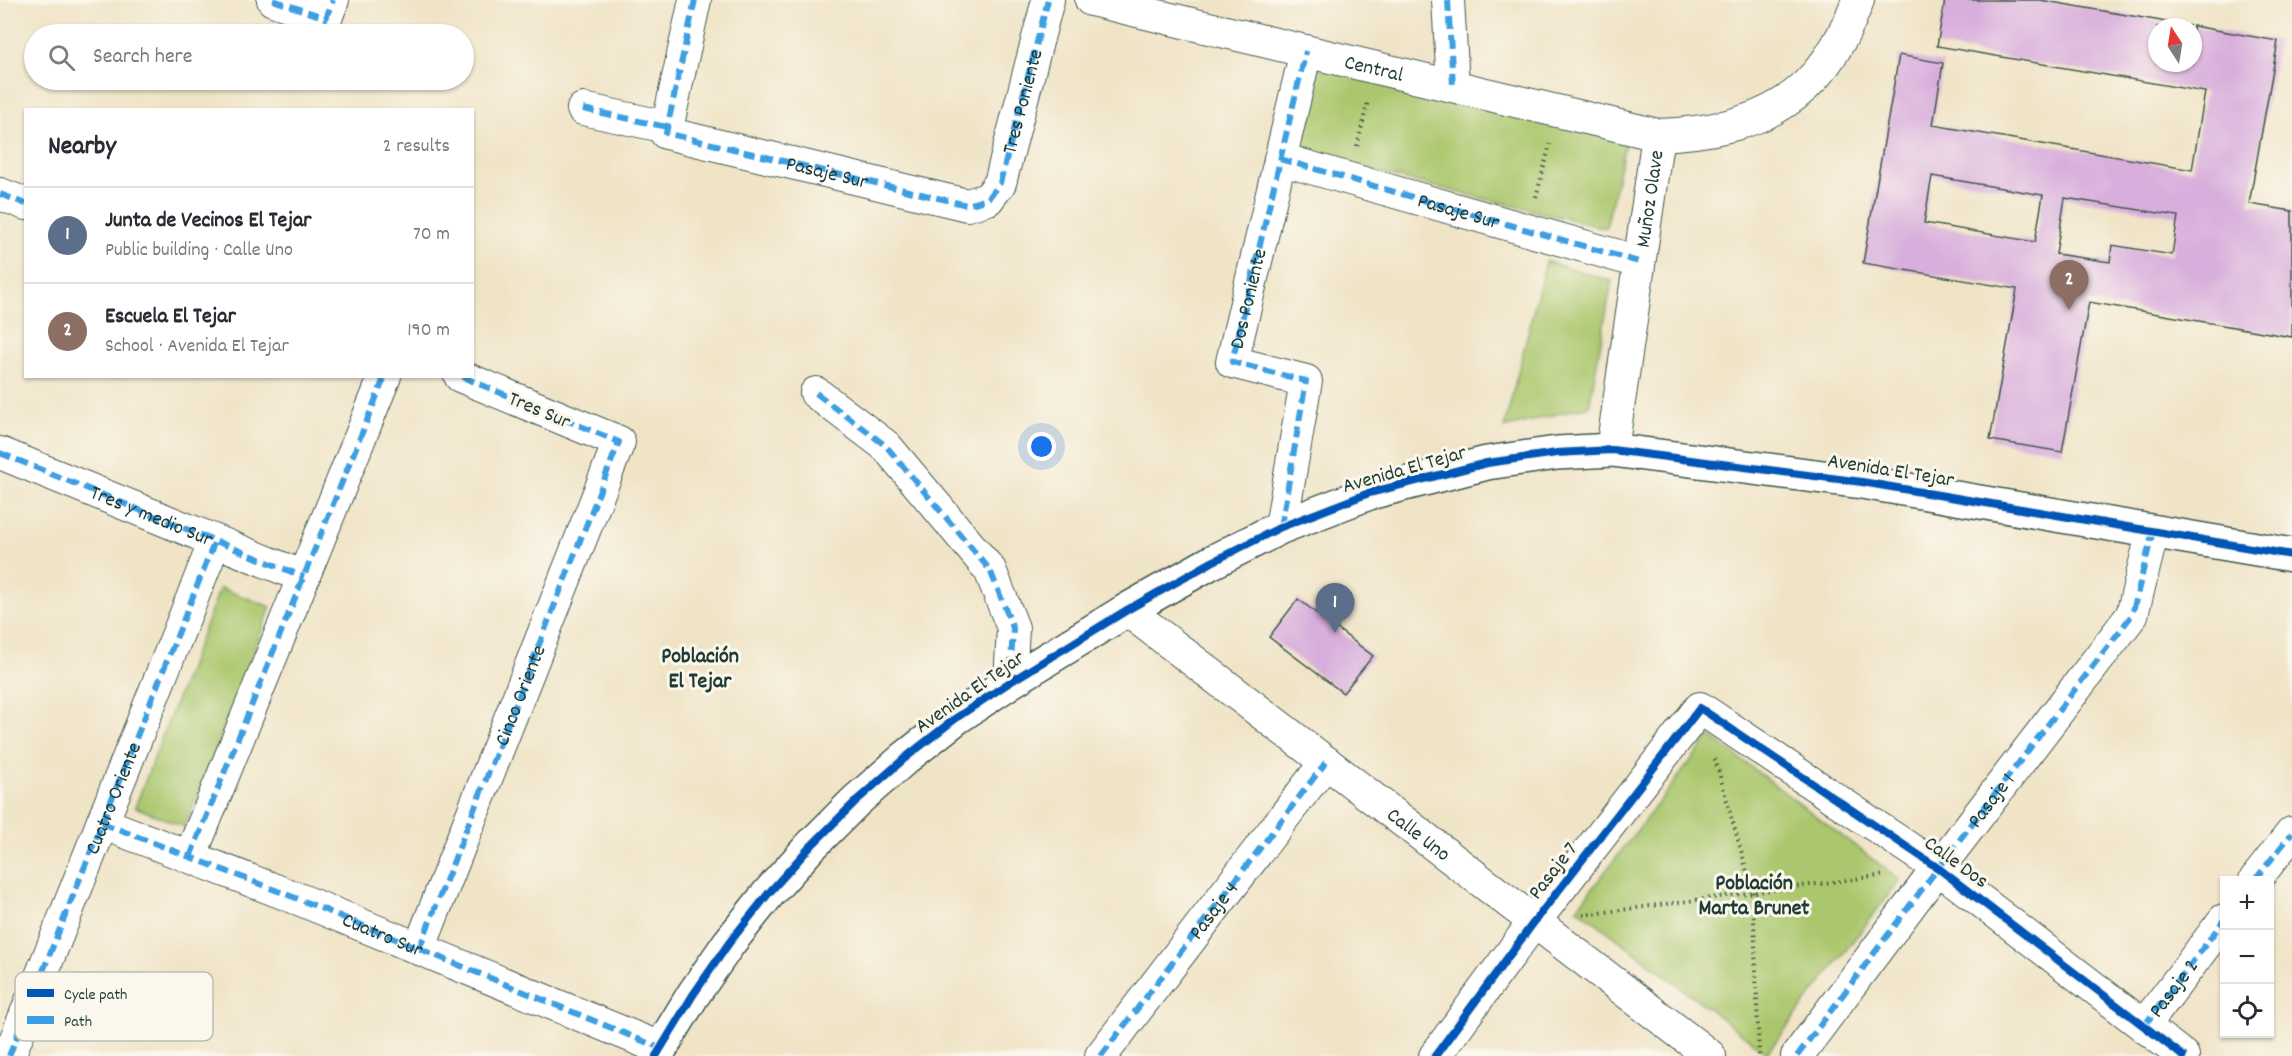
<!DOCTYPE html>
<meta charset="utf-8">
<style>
:root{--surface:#fff;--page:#f2f2f3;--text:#2b2b33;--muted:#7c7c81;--line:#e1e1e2;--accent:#b45309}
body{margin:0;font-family:Dekko,sans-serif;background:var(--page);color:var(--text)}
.controls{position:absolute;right:18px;bottom:18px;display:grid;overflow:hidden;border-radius:0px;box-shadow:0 2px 4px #0004}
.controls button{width:54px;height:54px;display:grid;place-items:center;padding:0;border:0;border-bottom:2px solid var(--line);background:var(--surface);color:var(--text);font:30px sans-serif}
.compass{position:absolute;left:2148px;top:18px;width:54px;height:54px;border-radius:50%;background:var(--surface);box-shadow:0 2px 4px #0004;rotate:348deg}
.you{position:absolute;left:1042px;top:447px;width:21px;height:21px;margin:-15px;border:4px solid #fff;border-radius:50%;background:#1a73e8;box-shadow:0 0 0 9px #1a73e833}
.badge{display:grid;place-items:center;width:39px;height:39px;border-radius:50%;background:var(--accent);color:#fff;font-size:20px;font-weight:700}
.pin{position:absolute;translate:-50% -50px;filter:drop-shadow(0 2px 3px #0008)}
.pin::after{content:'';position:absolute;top:32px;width:21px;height:18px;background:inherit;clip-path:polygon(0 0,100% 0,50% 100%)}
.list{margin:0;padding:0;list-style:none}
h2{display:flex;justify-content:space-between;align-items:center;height:78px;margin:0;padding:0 24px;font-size:26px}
h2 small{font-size:20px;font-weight:400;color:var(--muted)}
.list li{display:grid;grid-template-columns:39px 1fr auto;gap:18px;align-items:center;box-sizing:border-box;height:96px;padding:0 24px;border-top:2px solid var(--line)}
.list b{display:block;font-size:22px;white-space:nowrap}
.list p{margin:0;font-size:20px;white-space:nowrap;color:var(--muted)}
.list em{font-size:20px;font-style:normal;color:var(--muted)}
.icon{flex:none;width:33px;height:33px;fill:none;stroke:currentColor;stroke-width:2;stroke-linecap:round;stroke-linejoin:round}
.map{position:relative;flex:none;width:2292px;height:1056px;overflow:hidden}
.search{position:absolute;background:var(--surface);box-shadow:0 2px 4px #0004;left:24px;top:24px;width:450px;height:66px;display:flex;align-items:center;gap:15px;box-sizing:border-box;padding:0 21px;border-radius:33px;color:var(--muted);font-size:22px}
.panel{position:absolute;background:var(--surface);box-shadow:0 2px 4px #0004;left:24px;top:108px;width:450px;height:270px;border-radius:0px}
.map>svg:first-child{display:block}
</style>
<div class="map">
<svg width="2292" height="1056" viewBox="0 0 2292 1056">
<rect width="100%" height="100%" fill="#fbf7ec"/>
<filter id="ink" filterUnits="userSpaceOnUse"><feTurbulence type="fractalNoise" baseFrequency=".0167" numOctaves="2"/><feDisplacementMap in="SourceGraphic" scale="12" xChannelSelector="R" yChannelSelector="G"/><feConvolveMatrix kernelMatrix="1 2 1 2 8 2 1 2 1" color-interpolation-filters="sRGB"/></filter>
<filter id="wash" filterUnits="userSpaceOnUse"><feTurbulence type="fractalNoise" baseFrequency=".008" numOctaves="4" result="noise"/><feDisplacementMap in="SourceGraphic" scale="24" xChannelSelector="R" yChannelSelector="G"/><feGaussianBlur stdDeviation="1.35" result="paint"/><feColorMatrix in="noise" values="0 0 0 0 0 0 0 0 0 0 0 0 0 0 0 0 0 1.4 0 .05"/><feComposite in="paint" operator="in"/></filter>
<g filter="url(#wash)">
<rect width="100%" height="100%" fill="#f0e4c7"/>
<path fill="#abc76d" stroke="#658250" stroke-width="1.5" d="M1298 61 1626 139 1606 228 1275 148Z
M1546 261 1612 281 1589 406 1504 428Z
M220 588 271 607 185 827 135 807Z
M1710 736 1900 880 1767 1053 1577 908Z"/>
<g id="blocks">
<path fill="#d8aedc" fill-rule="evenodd" d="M1945 0H2040L2190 26 2157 27V63H2193V26L2278 41 2249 204 2292 211V337L2089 302 2062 452 1990 440 2017 289 1863 263 1899 55 1943 63 1933 125 2192 170 2205 92 1937 46ZM1932 176 2043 195 2035 242 1924 223ZM2065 198 2178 216 2172 255 2112 245 2110 262 2056 254Z
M1298 599 1373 656 1343 693 1269 637Z"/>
</g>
</g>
<g filter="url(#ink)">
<use href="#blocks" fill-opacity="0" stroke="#3e564a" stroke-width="1.5"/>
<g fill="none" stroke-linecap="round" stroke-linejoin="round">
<defs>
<g id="street">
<path d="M273 0 326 18 333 0"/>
<path d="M695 0 666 133 967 205 988 199 1000 183 1048 0"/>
<path id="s1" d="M1091 0 1658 135C1760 131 1822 100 1858 0"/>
<path d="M1448 0 1453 86"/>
<path d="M583 109 667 127"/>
<path d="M1280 159 1639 262"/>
<path d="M0 194 26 204"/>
<path d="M816 393 886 446 990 570 1013 628 1010 682"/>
<path id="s2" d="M1612 450 1658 135"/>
<path d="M0 453 304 577"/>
<path id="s3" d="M1281 527 1306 381 1232 362 1306 51"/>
<path id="s4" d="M1127 610 1710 1056"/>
<path d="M102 823 301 900 660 1048"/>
<path d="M190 857 385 376"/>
<path d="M2255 880 2292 833"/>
<path id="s5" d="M419 949 619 442 460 376"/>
<path id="s6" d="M2144 1026 2224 920"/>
<path id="s7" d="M9 1056 215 541"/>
<path d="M1101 1056 1326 762"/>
<path d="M1435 1056 1534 922 1700 708 1938 868 2183 1056"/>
<path id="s8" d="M1797 1056 1938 868 2132 615 2153 531"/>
</g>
<path id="secondary" d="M656 1056 693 995 729 943 768 894 810 847 856 801 905 758 956 718 1010 682 1127 610 1212 562 1281 527 1369 493 1487 463 1557 453 1612 450 1862 482 2292 555"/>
</defs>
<use href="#street" stroke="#3e564a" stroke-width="34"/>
<use href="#secondary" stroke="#3e564a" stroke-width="36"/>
<path stroke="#3e564a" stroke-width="4" stroke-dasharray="1.5 4.5" stroke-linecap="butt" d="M1357 146 1368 101
M1536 197 1550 144
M1715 759 1753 893 1759 1056
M1583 915 1885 875"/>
<use href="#street" stroke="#fff" stroke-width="32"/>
<use href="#secondary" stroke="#fff" stroke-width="33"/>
<g stroke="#3c9ee2" stroke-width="6" stroke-dasharray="12 6" stroke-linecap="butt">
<path d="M273 0 326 18 333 0"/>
<path id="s9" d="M695 0 666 133 967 205 988 199 1000 183 1048 0"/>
<path d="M1448 0 1453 86"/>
<path d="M583 109 667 127"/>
<path id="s10" d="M1280 159 1639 262"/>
<path d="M0 194 26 204"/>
<path d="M816 393 886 446 990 570 1013 628 1010 682"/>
<path id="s11" d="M0 453 304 577"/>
<path d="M1281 527 1306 381 1232 362 1306 51"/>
<path id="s12" d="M102 823 301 900 660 1048"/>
<path d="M190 857 385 376"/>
<path d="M2255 880 2292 833"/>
<path d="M419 949 619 442 460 376"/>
<path d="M2144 1026 2224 920"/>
<path d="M9 1056 215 541"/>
<path id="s13" d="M1101 1056 1326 762"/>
<path d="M1797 1056 1938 868 2132 615 2153 531"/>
</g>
<defs>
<path id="cycleway" d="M656 1056 693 995 729 943 768 894 810 847 856 801 905 758 956 718 1010 682 1127 610 1212 562 1281 527 1369 493 1487 463 1557 453 1612 450 1862 482 2292 555
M1435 1056 1534 922 1700 708 1938 868 2183 1056"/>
</defs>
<use href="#cycleway" stroke="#fbf7ec" stroke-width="11"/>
<use href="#cycleway" stroke="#0057b8" stroke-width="8"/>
</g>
</g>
<g text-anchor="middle" stroke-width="6" stroke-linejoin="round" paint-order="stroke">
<g font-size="21" fill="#1f3d34" stroke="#fbf7ec">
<text dy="7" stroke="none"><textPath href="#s1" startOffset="291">Central</textPath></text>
<text dy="7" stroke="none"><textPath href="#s9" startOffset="572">Tres Poniente</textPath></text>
<text dy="7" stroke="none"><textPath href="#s9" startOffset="302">Pasaje Sur</textPath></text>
<text dy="7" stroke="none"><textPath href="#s2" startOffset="254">Muñoz Olave</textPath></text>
<text dy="7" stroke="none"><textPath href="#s10" startOffset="186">Pasaje Sur</textPath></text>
<text dy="7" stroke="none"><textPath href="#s3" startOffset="290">Dos Poniente</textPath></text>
<text transform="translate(540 409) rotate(23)" y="7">Tres Sur</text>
<text transform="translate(1404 468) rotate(-16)" y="7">Avenida El Tejar</text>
<text transform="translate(1891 469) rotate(9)" y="7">Avenida El Tejar</text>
<text dy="7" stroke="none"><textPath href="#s11" startOffset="164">Tres y medio Sur</textPath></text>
<text transform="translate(969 691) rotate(-35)" y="7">Avenida El Tejar</text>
<text dy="7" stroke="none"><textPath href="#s5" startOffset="273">Cinco Oriente</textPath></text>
<text dy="7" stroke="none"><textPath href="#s7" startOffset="278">Cuatro Oriente</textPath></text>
<text dy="7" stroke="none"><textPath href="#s8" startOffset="321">Pasaje 1</textPath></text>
<text dy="7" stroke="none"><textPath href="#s4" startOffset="368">Calle Uno</textPath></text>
<text transform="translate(1957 861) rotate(36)" y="7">Calle Dos</text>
<text transform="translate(1552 870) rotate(-52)" y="7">Pasaje 7</text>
<text dy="7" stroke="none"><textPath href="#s13" startOffset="184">Pasaje 4</textPath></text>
<text dy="7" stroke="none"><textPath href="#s12" startOffset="302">Cuatro Sur</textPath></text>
<text dy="7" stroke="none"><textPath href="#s6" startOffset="48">Pasaje 2</textPath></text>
</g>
<g font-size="22" font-weight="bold" fill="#1f3d34" stroke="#fbf7ec">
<text x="700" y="662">Población<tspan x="700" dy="25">El Tejar</tspan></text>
<text x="1754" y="889">Población<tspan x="1754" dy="25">Marta Brunet</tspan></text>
</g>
</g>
<rect x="15" y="972" width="198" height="69" rx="9" fill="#fbf7ec" stroke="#b9bfb5" stroke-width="1.5"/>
<rect x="27" y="989" width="27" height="8" fill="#0057b8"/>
<rect x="27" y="1016" width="27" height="8" fill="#3c9ee2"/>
<g font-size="16" fill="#1f3d34">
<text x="64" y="999">Cycle path</text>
<text x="64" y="1026">Path</text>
</g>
</svg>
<div class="controls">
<button>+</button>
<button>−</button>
<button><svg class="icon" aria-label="locate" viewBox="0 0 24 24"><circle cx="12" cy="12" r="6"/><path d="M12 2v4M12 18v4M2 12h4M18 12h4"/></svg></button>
</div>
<svg class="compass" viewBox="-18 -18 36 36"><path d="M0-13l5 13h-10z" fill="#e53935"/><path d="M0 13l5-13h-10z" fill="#7c7c81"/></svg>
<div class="you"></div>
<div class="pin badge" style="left:1335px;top:633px;background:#5c6f8a">1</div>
<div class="pin badge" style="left:2069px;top:310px;background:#8d6e63">2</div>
<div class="search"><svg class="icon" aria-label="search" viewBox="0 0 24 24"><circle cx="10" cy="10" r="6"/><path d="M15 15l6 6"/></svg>Search here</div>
<section class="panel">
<h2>Nearby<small>2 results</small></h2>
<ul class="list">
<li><span class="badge" style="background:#5c6f8a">1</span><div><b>Junta de Vecinos El Tejar</b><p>Public building · Calle Uno</p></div><em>70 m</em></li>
<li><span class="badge" style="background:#8d6e63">2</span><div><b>Escuela El Tejar</b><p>School · Avenida El Tejar</p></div><em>190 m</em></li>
</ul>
</section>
</div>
